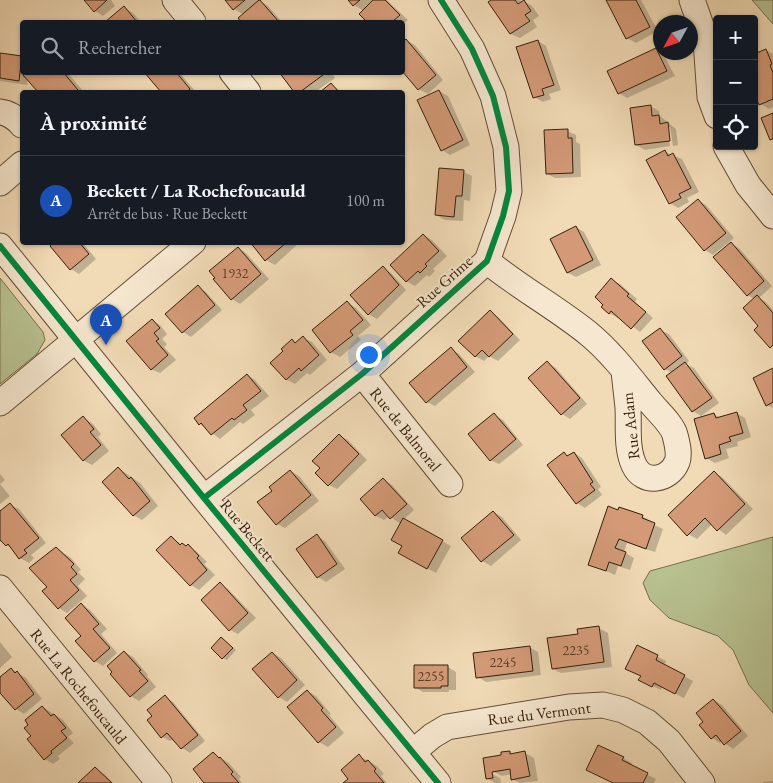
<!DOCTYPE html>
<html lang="fr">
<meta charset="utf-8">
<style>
:root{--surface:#171b24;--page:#20242c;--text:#f1f3f6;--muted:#9ea1a6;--line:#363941;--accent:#db2777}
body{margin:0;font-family:"EB Garamond",serif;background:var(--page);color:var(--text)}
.controls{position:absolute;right:15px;top:15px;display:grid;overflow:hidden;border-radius:5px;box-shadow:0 1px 4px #0004}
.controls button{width:45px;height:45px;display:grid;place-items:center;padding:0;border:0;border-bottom:1px solid var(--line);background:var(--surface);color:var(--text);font:25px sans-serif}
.compass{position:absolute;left:653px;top:15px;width:45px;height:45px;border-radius:50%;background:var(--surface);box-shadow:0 1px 4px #0004;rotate:230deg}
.you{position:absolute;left:368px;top:354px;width:18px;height:18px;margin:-12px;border:4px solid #fff;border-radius:50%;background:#1a73e8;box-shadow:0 0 0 8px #1a73e833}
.badge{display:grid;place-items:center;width:32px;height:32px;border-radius:50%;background:var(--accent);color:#fff;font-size:16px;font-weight:700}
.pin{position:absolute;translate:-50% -41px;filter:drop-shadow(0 1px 2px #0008)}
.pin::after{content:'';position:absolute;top:26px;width:18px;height:15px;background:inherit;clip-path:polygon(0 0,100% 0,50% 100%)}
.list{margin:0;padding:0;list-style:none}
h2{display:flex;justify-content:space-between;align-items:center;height:65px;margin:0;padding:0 20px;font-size:21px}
h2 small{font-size:16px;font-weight:400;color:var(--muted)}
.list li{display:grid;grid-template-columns:32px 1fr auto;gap:15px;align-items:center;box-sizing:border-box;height:90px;padding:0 20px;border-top:1px solid var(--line)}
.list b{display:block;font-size:19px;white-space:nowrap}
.list p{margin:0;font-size:16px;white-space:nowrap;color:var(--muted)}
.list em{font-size:16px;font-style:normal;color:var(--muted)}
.icon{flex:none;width:28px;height:28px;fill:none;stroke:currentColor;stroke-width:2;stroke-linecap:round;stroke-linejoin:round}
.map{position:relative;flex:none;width:773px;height:783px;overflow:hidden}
.search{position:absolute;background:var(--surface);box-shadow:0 1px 4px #0004;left:20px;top:20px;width:385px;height:55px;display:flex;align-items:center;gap:12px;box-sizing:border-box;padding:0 18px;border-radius:5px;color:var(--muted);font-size:19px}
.panel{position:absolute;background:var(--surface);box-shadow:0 1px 4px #0004;left:20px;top:90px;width:385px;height:155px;border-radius:5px}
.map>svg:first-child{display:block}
</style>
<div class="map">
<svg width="773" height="783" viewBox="0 0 773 783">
<rect width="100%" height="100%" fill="#f1dbb6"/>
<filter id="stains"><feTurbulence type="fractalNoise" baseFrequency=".004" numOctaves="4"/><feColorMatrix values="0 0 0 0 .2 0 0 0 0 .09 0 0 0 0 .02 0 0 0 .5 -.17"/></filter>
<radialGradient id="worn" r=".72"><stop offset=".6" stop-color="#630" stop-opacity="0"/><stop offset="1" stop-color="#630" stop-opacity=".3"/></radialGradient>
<path fill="#b8c190" stroke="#76704c" d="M752 0H773V24Z
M0 278 43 332 45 340 37 354 0 384Z
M773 537V713L749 685 733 650 718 636 669 618 650 600 643 583 650 571Z"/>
<path fill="#0003" d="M86 0H111L115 6 103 16 95 11Z
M227 0H258L268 6 282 22H243L239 18 244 15 234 9Z
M349 0H387L408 20 402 25V22H369L361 14 364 11 354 5Z
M493 0H520L522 3 524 1 532 6 539 16 533 20 537 27 520 38 511 34 490 2Z
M607 0H641L658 31 636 43 627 38Z
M124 8 133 13 141 22H107Z
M406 40 415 45 443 80 428 94 419 89Z
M538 41 546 46 561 90 549 94 551 99 543 102 534 97Z
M656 50 664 55 675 76 627 98 619 93Z
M766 50 773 54V107L769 109 760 104Z
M0 54 22 58V72H67L84 92H40L28 79 27 85 0 81Z
M146 72H179L196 92H163Z
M280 72H331L335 78 315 92H296Z
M331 85 339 90 342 92H322Z
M439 91 448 96 470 145 450 155 442 150Z
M650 106 659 111 660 116 676 129 678 145 673 146 670 127H667L670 146 645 150 636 145Z
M567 131 576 135V142L580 144 581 177 555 178 547 174Z
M665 152 682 159 699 192 687 198 689 202 678 208 670 203Z
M440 170 464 172 472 176 470 201 464 200 463 221 445 220 436 215Z
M698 200 706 205 734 238 713 255 705 250Z
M576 227 584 232 601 265 576 277 568 273 551 240Z
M423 235 432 240 447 256 433 269 435 271 429 277 427 275 415 286 406 281Z
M56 242H82L96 259 79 274 71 269Z
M252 242H300L275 265 266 260Z
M730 243 739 248 772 286 759 298 766 302 773 310V348L760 326 754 299 748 295Z
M238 248 246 253 269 279 240 304 232 299Z
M383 268 391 273 406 290 377 319 368 314Z
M611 280 620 284 637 299 635 302 653 318 640 332 619 316 618 318 609 313Z
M198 287 206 292 222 310 191 337 183 332Z
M348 303 356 308 371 325 358 336 361 340 340 357 331 352 314 330Z
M490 312 498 317 520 340 498 361 489 356 484 361 475 356Z
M152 320 160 325 167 334 162 339 167 344 164 347 176 360 160 373 151 369Z
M660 330 669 334 689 361 686 364 694 368 719 403 701 416 693 411 672 373 665 369Z
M303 338 312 342 327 360 310 375 307 373 295 384 286 379 285 351 292 341 297 343Z
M451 349 459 354 475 372 435 406 427 402Z
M548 363 556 368 587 404 570 419 562 414Z
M773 370V408L767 405Z
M247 375 255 380 269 396 251 410 255 415 243 424 240 422 220 439 200 424Z
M736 413 745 418 751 437 737 442 738 446 726 449 729 458 715 463 706 458 714 414 720 418Z
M494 415 503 420 523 445 499 464 490 460Z
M83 418 92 423 101 434 98 437 109 451 92 465 83 460Z
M339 435 348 440 367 460 337 489 329 485 321 468Z
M574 453 582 458 601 487 598 489 602 495 585 508 577 503 564 454 569 456Z
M118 468 140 483 158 506 142 520 133 515Z
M290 471 299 476 319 501 285 528 277 524Z
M714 473 722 477 753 509 726 535 712 524 697 539 688 534Z
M0 474 5 480 0 484 10 496 0 504Z
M384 480 392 485 414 510 403 520 451 546 436 573 400 553 404 546 401 524 389 516 384 520 376 516 362 500Z
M10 505 19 509 46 543 31 555 34 558 29 563 20 558 13 549 0 541V513Z
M493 512 502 517 521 540 491 566 482 561 463 538Z
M642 516 651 521 650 523 663 529 655 552 627 543 624 552 634 558 630 570 618 566 615 575 590 564Z
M317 536 325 541 345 569 326 582 318 577Z
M172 537 182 545 196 551 207 562 204 564 215 575 199 590 191 585Z
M56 548 71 558 81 570 78 572 85 579 78 586 87 596 67 613 59 608 48 587Z
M220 584 228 589 256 618 238 634 230 630Z
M82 605 90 610 107 629 101 634 117 653 103 666 95 661 82 636Z
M599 628 608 633 612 667 561 673 553 669 580 635Z
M222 638 236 650 227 660 223 658Z
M0 642 12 657 0 668Z
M529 647 538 652 541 675 486 682 478 677Z
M638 647 666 661 664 665 693 681 684 698 662 687 661 690 648 684 642 676Z
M124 652 133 657 148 675 147 676 156 687 139 701 131 696 111 674Z
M272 653 281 658 305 685 287 702 279 697Z
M448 667 456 672V690H449V692H423L415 687Z
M11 669 26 678 42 699 24 714 16 709 0 691V679Z
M307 691 316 696 331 714 329 715 344 733 328 747 319 742 289 707Z
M165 697 173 702 205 741 190 753 182 748 174 739 170 741 162 737Z
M713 700 722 705 748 736 733 749 722 741 720 743 712 738 705 722Z
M43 707 63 720 73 733 68 737 74 743 58 756 60 759 53 764 45 759 29 740 33 736Z
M599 746 623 758 632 763 630 766 656 779 654 783H614Z
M509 752 514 755 525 753 534 758 538 781 520 783 512 779V774L502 776 492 771V774L500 778 501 783H495L488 779 484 759 503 756Z
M213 754 229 763 241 777 239 779 242 783H206Z
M359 756 377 766 384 774 381 776 387 783H345L350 779Z
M96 769 104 774 113 783H80Z
M773 781V783H763V782Z"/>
<path fill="#d49a77" stroke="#351e08" d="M84 0H107L94 12Z
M225 0H245L233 10Z
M259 0H260L279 22H241L238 18Z
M348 0H360L353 6Z
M373 0H385L400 15 392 22H367L359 14Z
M491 0H515L518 4 524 0 531 11 525 15 530 21 510 34 488 2Z
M606 0H636L650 27 626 39Z
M124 6 137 22H105Z
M406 39 436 75 418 90 402 71V42Z
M538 40 554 85 542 89 544 95 533 98 516 47Z
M656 48 667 71 618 94 607 71Z
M766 49 772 64 770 65 773 73V99L759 105 754 94V54Z
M0 53 22 56 19 81 0 78Z
M25 72H63L78 90 76 92H38L23 75Z
M144 72H176L190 89 187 92H161Z
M279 72H327L300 92H294Z
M331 83 339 92H320Z
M439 90 463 140 441 151 417 100Z
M651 105 652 116 659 115 660 124 668 122 670 141 635 145 630 108Z
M773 113V139L770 140 761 118Z
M568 129V138H572L573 173 546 174 544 130Z
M665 150 668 156 673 153 691 188 679 194 681 198 669 204 646 160Z
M439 168 464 170 462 196H456L454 217 435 215Z
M698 199 726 233 704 251 676 217Z
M576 226 593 260 567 273 550 239Z
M423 234 439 251 425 264 427 266 420 273 418 271 406 282 390 265Z
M54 242H79L89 254 70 270 50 246Z
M250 242H287L265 261Z
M731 242 764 281 747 296 713 257Z
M238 247 261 274 231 300 213 279 215 278 209 271Z
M383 266 399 285 368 315 350 295Z
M611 278 629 294 627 296 646 312 631 329 611 311 609 314 601 307 603 305 595 297Z
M198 285 215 305 182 333 165 314Z
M757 295 773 313V345L770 348 754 330 758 326 743 308Z
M347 301 363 320 350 331 353 335 330 353 312 330Z
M490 310 513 334 489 357 482 350 475 357 458 341Z
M152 319 160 328 154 333 159 339 156 341 168 355 151 370 126 341Z
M660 328 682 356 664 370 642 341Z
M303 336 319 355 301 371 299 368 286 380 270 363 283 351 281 349 292 339 295 343Z
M451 347 467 367 426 403 409 383Z
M547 361 580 398 561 415 528 378Z
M685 362 712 398 692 412 666 376Z
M773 368V402L766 406 753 378Z
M247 374 261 391 243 405 247 410 234 420 232 418 211 435 201 423 199 425 194 418Z
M737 412 743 433 729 437 731 441 719 445 721 454 705 459 694 419 714 413 716 418Z
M494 413 516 439 490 461 468 434Z
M83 416 94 429 90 432 101 445 83 461 61 435Z
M339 434 359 454 328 486 315 473 320 468 312 461Z
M564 452 567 456 574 452 593 482 590 484 595 490 576 504 547 465Z
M118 467 129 479 131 477 150 501 133 516 102 482Z
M290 470 311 495 276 525 257 502 272 491 269 487Z
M714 471 745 504 717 531 705 518 687 536 668 515Z
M383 478 407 504 390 519 382 510 375 516 360 499Z
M10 503 39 538 24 550 27 553 19 559 8 544 6 546 0 540V511Z
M608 506 618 510 619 507 643 515 642 518 655 523 646 549 619 539 615 548 626 552 621 566 609 562 606 571 588 565Z
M493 511 514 535 481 562 461 538Z
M403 518 443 540 427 569 398 553 402 546 391 540Z
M317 534 337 564 317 578 296 549Z
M171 536 180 545 182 543 186 546 188 544 199 556 197 558 207 570 190 586 156 550Z
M56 547 74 564 71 567 77 574 70 580 79 590 58 609 42 591 47 587 29 568Z
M220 582 248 613 229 631 201 600Z
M81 603 99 624 93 629 110 648 94 662 75 641 81 636 65 618Z
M599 626 604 662 552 669 547 638 578 634 577 629Z
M221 637 233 648 222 659 211 648Z
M637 645 658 655 656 660 685 675 675 694 654 683 652 687 638 680 641 676 625 669Z
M530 646 533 671 476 678 473 653Z
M124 651 141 670 139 671 148 681 130 697 110 674 112 672 107 666Z
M272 652 297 680 278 698 252 669Z
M414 665H448V686H441V688H414Z
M11 668 15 673 17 671 34 694 15 710 0 693V677Z
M307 690 323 708 321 710 336 727 318 743 287 707Z
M165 695 198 735 181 749 167 733 161 738 147 720 152 716 147 710Z
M713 699 741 731 724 745 716 735 711 739 699 725 703 722 696 713Z
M42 706 51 716 54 714 66 728 61 731 67 738 51 751 52 753 44 760 27 739 31 736 24 728 28 725 25 720Z
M598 745 624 757 622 760 648 773 643 783H613L586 770Z
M510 751V754L525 751 530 776 511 780 510 769 492 772 493 778 486 779 483 758 501 755V752Z
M213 752 219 758 220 757 233 772 231 774 239 783H204L193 769Z
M359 754 365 762 368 760 376 769 374 771 384 783H343L348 779 341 770Z
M95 767 112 783H78Z"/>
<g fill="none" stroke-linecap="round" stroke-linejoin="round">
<defs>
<path id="minor" d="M175 0 193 22
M692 0 706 40 710 97 717 116
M232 72 248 92
M0 112C10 113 16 118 22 125
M726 146 748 185 773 216
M0 183 22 164
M0 246 204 498 438 783
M487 261C520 288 557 308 589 334 612 353 632 380 650 402 658 412 672 424 675 435 677 443 680 454 677 462 669 481 643 485 634 465 626 448 629 426 628 408 627 396 625 383 624 370
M362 374 450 484
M0 403 193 242
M204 498 362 374 487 261 503 216 509 191 506 147 493 96 472 49 441 0
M0 588 159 783
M413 752 432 736 447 727 569 707 603 705 623 710 647 722 669 741 702 783"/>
</defs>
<use href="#minor" stroke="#644d34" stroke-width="27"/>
<use href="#minor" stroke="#f6e8d0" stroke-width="25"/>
<defs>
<path id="cycleway" d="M0 246 204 498 438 783
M204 498 362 374 487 261 503 216 509 191 506 147 493 96 472 49 441 0"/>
</defs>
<use href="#cycleway" stroke="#f6e8d0" stroke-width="9"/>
<use href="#cycleway" stroke="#00873e" stroke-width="6"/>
</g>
<g text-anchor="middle" stroke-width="4" stroke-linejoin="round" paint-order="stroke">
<g font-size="14" fill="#5d3d24">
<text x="235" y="278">1932</text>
<text x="576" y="655">2235</text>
<text x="503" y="667">2245</text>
<text x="431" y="681">2255</text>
</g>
<g font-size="16" fill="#351e08" stroke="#f6e8d0">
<text transform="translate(444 281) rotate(-42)" y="6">Rue Grime</text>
<text transform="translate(630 426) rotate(-96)" y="6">Rue Adam</text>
<text transform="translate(406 429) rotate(51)" y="6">Rue de Balmoral</text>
<text transform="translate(248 530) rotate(50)" y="6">Rue Beckett</text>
<text transform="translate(79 686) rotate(51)" y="6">Rue La Rochefoucauld</text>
<text transform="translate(539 713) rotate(-7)" y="6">Rue du Vermont</text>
</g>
</g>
<rect width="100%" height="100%" filter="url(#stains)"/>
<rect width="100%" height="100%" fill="url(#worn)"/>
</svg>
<div class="controls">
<button>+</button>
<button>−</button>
<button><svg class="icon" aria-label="locate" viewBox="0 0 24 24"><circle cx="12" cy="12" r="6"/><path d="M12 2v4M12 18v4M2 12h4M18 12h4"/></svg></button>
</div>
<svg class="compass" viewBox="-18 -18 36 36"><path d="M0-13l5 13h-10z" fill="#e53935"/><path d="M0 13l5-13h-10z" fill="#9ea1a6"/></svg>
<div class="you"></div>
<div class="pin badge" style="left:106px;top:345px;background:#1a4fb4">A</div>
<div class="search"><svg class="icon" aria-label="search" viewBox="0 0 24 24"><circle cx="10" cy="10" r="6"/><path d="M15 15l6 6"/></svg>Rechercher</div>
<section class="panel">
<h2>À proximité<small></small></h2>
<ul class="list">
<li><span class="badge" style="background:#1a4fb4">A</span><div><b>Beckett / La Rochefoucauld</b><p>Arrêt de bus · Rue Beckett</p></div><em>100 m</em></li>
</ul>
</section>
</div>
